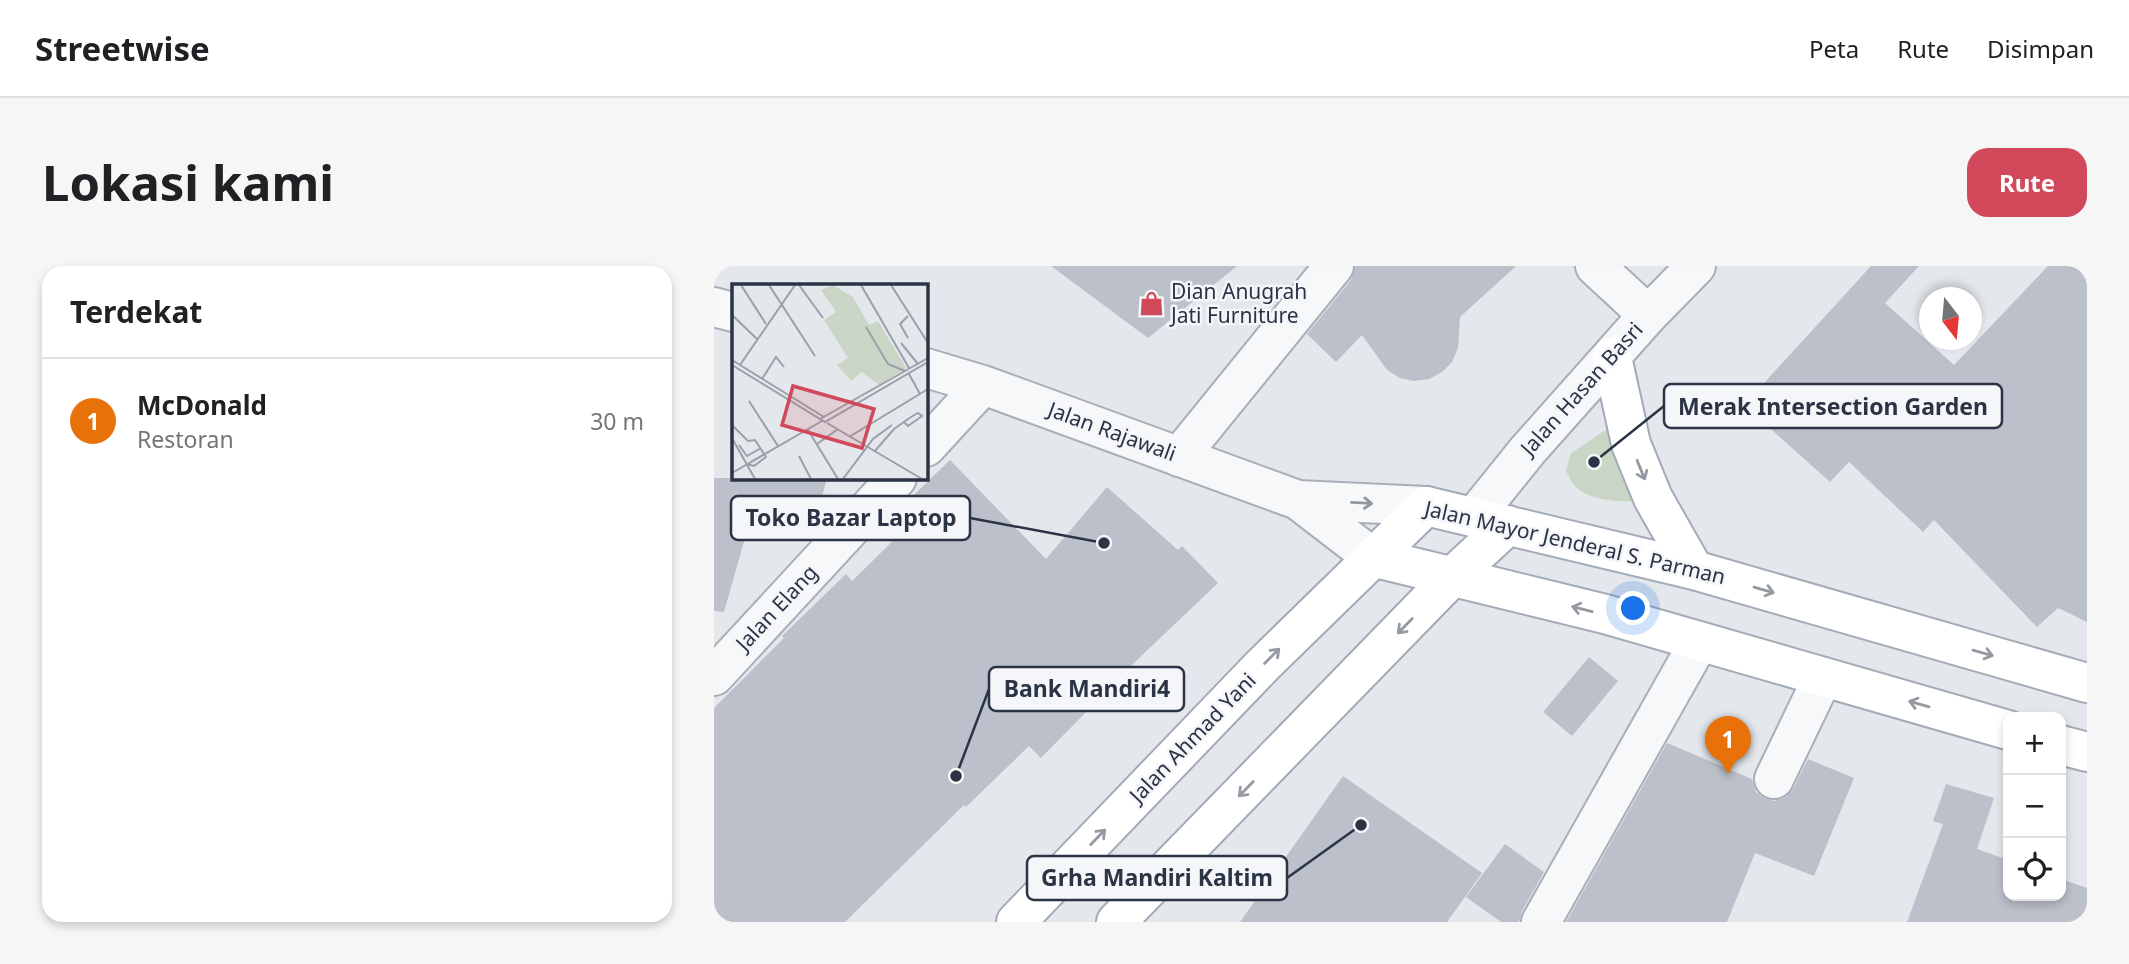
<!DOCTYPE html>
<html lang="id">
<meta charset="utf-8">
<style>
:root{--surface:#fff;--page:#f6f6f6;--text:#202124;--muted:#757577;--line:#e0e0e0;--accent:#d1495b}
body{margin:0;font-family:"Noto Sans",sans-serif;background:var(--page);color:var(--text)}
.controls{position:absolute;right:21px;bottom:21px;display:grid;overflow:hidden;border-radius:14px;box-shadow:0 4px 10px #0003}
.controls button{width:63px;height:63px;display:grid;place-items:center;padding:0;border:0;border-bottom:2px solid var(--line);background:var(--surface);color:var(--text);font:35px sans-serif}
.compass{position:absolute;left:1205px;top:21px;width:63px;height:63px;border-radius:50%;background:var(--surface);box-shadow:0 4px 10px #0003;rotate:164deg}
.you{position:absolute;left:920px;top:343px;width:24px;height:24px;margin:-18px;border:5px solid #fff;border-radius:50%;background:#1a73e8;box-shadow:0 0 0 10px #1a73e833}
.badge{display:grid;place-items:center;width:46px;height:46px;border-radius:50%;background:var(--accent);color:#fff;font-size:23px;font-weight:700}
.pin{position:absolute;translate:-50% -58px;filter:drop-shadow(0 2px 4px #0008)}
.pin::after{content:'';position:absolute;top:37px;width:24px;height:21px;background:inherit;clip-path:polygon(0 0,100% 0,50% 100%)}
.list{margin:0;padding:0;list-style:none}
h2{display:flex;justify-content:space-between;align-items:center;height:91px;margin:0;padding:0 28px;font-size:30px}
h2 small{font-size:23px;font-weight:400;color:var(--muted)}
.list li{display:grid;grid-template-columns:46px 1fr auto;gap:21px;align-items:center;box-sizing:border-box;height:126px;padding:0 28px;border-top:2px solid var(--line)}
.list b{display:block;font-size:26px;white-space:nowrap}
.list p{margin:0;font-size:23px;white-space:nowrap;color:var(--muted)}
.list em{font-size:23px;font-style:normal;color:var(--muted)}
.icon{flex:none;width:38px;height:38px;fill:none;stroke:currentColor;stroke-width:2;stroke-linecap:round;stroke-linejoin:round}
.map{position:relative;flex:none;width:1373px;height:656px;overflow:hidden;border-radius:21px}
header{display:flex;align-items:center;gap:42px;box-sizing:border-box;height:98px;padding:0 35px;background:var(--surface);border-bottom:2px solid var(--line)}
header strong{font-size:33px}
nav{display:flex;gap:38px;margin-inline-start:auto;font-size:24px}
.intro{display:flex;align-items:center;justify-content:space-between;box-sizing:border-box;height:168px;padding:0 42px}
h1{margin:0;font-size:49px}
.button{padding:18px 32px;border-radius:21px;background:var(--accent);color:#fff;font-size:24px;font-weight:700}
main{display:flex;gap:42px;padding:0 42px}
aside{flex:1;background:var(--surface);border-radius:21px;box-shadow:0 4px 10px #0003}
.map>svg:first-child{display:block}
</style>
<header>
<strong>Streetwise</strong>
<nav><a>Peta</a><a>Rute</a><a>Disimpan</a></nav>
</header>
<div class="intro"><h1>Lokasi kami</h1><a class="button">Rute</a></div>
<main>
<aside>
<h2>Terdekat<small></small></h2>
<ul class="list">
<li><span class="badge" style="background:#e8710a">1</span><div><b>McDonald</b><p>Restoran</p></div><em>30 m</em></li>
</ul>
</aside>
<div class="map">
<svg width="1373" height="656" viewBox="0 0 1373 656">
<rect width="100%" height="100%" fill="#e4e7ec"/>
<path fill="#c9d6c5" d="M895 162 930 235C909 236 876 236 861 220 857 216 855 210 852 205L857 187Z"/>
<path fill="#bbc0ca" d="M337 0H523L434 72Z
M641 0H802L746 51 744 82 738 96 728 106 715 113 700 115 686 112 673 104 648 69 622 96 593 68 637 14Z
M1157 0H1205L1171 37 1240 99 1334 0H1373V356L1344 342 1323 361 1220 254 1209 266 1135 196 1116 216 1030 139Z
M236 194 332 293 393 221 464 284 468 280 504 317 423 394 327 492 315 480 252 541 250 539 131 656H0V442L70 372 68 370 132 308 138 315 188 266 175 253Z
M0 212H113L102 254 41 237 10 346 0 345Z
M875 391 904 415 858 470 829 446Z
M953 477 1038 513 1042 526 1050 532 1061 535 1072 531 1079 523 1094 493 1140 512 1100 610 1041 587 1013 656H852Z
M629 510 768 607 733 656H526Z
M1232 518 1280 532 1263 583 1294 594V630H1347V613L1373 622V656H1193L1229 558 1219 555Z
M791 578 830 606 808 645 805 656H787L752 631Z"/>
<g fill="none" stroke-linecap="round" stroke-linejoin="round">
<defs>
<path id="minor" d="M881 0 934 49
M0 41 19 46
M212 102 269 119 584 234 712 240
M212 181 269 119
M465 191 620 0
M584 234 658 291
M760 251 814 184 934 49 982 0
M0 410 183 212
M1060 513 1109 411
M827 656 985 376"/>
<path id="major" d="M898 91 917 178 939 232 980 304
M658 291 891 348 1294 464
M1347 479 1373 486
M302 656 549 399 712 240 980 304 1373 417
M402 656 738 311 794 259"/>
</defs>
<use href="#minor" stroke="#a9aeb7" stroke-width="42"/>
<use href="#major" stroke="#a3abb8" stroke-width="42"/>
<use href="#minor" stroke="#f7f8fa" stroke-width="38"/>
<use href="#major" stroke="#fff" stroke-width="38"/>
</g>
<defs><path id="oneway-shaft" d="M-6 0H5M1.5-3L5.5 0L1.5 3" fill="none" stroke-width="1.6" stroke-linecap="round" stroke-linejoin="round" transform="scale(1.75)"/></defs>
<g stroke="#959aa2">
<use href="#oneway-shaft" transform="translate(927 204) rotate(68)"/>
<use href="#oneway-shaft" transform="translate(1050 324) rotate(16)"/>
<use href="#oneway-shaft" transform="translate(868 343) rotate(-166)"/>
<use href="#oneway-shaft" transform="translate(691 360) rotate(134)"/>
<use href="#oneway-shaft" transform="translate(1269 387) rotate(16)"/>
<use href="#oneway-shaft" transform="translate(558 390) rotate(-45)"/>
<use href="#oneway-shaft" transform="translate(1205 438) rotate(-164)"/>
<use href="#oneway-shaft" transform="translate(532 523) rotate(134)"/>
<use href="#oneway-shaft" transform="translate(384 571) rotate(-46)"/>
</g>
<use stroke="#9196a0" href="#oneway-shaft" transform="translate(648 237) rotate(3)"/>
<defs>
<symbol id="shop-bare" viewBox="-9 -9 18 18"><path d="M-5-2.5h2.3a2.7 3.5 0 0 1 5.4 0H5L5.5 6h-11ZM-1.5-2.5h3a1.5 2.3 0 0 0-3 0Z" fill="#d1495b" stroke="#f4f6f9" stroke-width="2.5" paint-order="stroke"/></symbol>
</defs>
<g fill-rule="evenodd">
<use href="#shop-bare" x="420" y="20" width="35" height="35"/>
</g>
<g text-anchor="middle" stroke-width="5" stroke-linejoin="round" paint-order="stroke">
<g font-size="21" fill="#2b3445" stroke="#f4f6f9" text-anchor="start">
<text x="457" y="33">Dian Anugrah<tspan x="457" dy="24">Jati Furniture</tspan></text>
</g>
<g font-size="21" fill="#2b3445" stroke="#f4f6f9">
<text transform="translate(868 123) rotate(-48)" y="7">Jalan Hasan Basri</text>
<text transform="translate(398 166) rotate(20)" y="7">Jalan Rajawali</text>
<text transform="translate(861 277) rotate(13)" y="7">Jalan Mayor Jenderal S. Parman</text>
<text transform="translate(63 342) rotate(-47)" y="7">Jalan Elang</text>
<text transform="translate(479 472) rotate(-46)" y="7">Jalan Ahmad Yani</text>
</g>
</g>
<g transform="translate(18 18)">
<rect width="196" height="196" fill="#e4e7ec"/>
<path d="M101 1 121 13 137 41 146 37 174 84 147 101 130 88 119 97 105 81 116 74 92 36 104 28 89 6Z" fill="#c9d6c5"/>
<path fill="none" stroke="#9a9fa9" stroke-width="2" d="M9 1 34 40M37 1 83 72M67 1 91 34M129 1 177 84M159 1 196 59M0 31 25 55M134 43 156 80 173 87M176 54 168 40 176 32M169 59 186 80M0 76 92 133M0 81 93 138 196 78M8 81 63 1M177 90 188 110M30 95 44 73 52 83M17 117 46 162M88 135 196 74M95 139 190 195M0 141 16 157 23 156 34 173 22 182 15 180M76 146 106 195M117 153 196 105M0 154 23 195M85 160 106 145M7 161 15 172 29 164M142 168 162 145 179 133 186 129 190 132 176 142 172 138M67 172 79 195M0 189 90 137M111 195 141 155 160 141"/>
<path fill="#d1495b" fill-opacity="0.15" stroke="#d1495b" stroke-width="3.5" d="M61 102 142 125 130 164 50 141Z"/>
<rect width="196" height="196" fill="none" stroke="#2b3445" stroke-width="3.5"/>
</g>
<path fill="none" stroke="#2b3445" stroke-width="2.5" d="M880 196L950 140M390 277L256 252M242 510L275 423M647 559L573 612"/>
<g fill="#2b3445" stroke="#f4f6f9" stroke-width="2.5">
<circle cx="880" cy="196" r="7"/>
<circle cx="390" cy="277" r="7"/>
<circle cx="242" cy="510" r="7"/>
<circle cx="647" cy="559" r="7"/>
</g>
<g fill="#f4f6f9" stroke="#2b3445" stroke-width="2.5">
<rect x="950" y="118" width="338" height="44" rx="7"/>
<rect x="17" y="230" width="239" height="44" rx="7"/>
<rect x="275" y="401" width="195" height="44" rx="7"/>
<rect x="313" y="590" width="260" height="44" rx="7"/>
</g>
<g font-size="23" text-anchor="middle" font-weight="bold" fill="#2b3445">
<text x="1119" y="149">Merak Intersection Garden</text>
<text x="137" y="260">Toko Bazar Laptop</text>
<text x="373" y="431">Bank Mandiri4</text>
<text x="443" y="620">Grha Mandiri Kaltim</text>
</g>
</svg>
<div class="controls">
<button>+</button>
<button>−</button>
<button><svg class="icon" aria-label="locate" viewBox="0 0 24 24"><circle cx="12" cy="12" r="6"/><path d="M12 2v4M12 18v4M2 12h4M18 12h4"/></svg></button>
</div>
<svg class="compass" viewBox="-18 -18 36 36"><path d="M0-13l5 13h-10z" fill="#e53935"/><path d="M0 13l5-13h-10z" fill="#757577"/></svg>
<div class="you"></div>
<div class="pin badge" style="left:1014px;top:508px;background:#e8710a">1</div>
</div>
</main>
